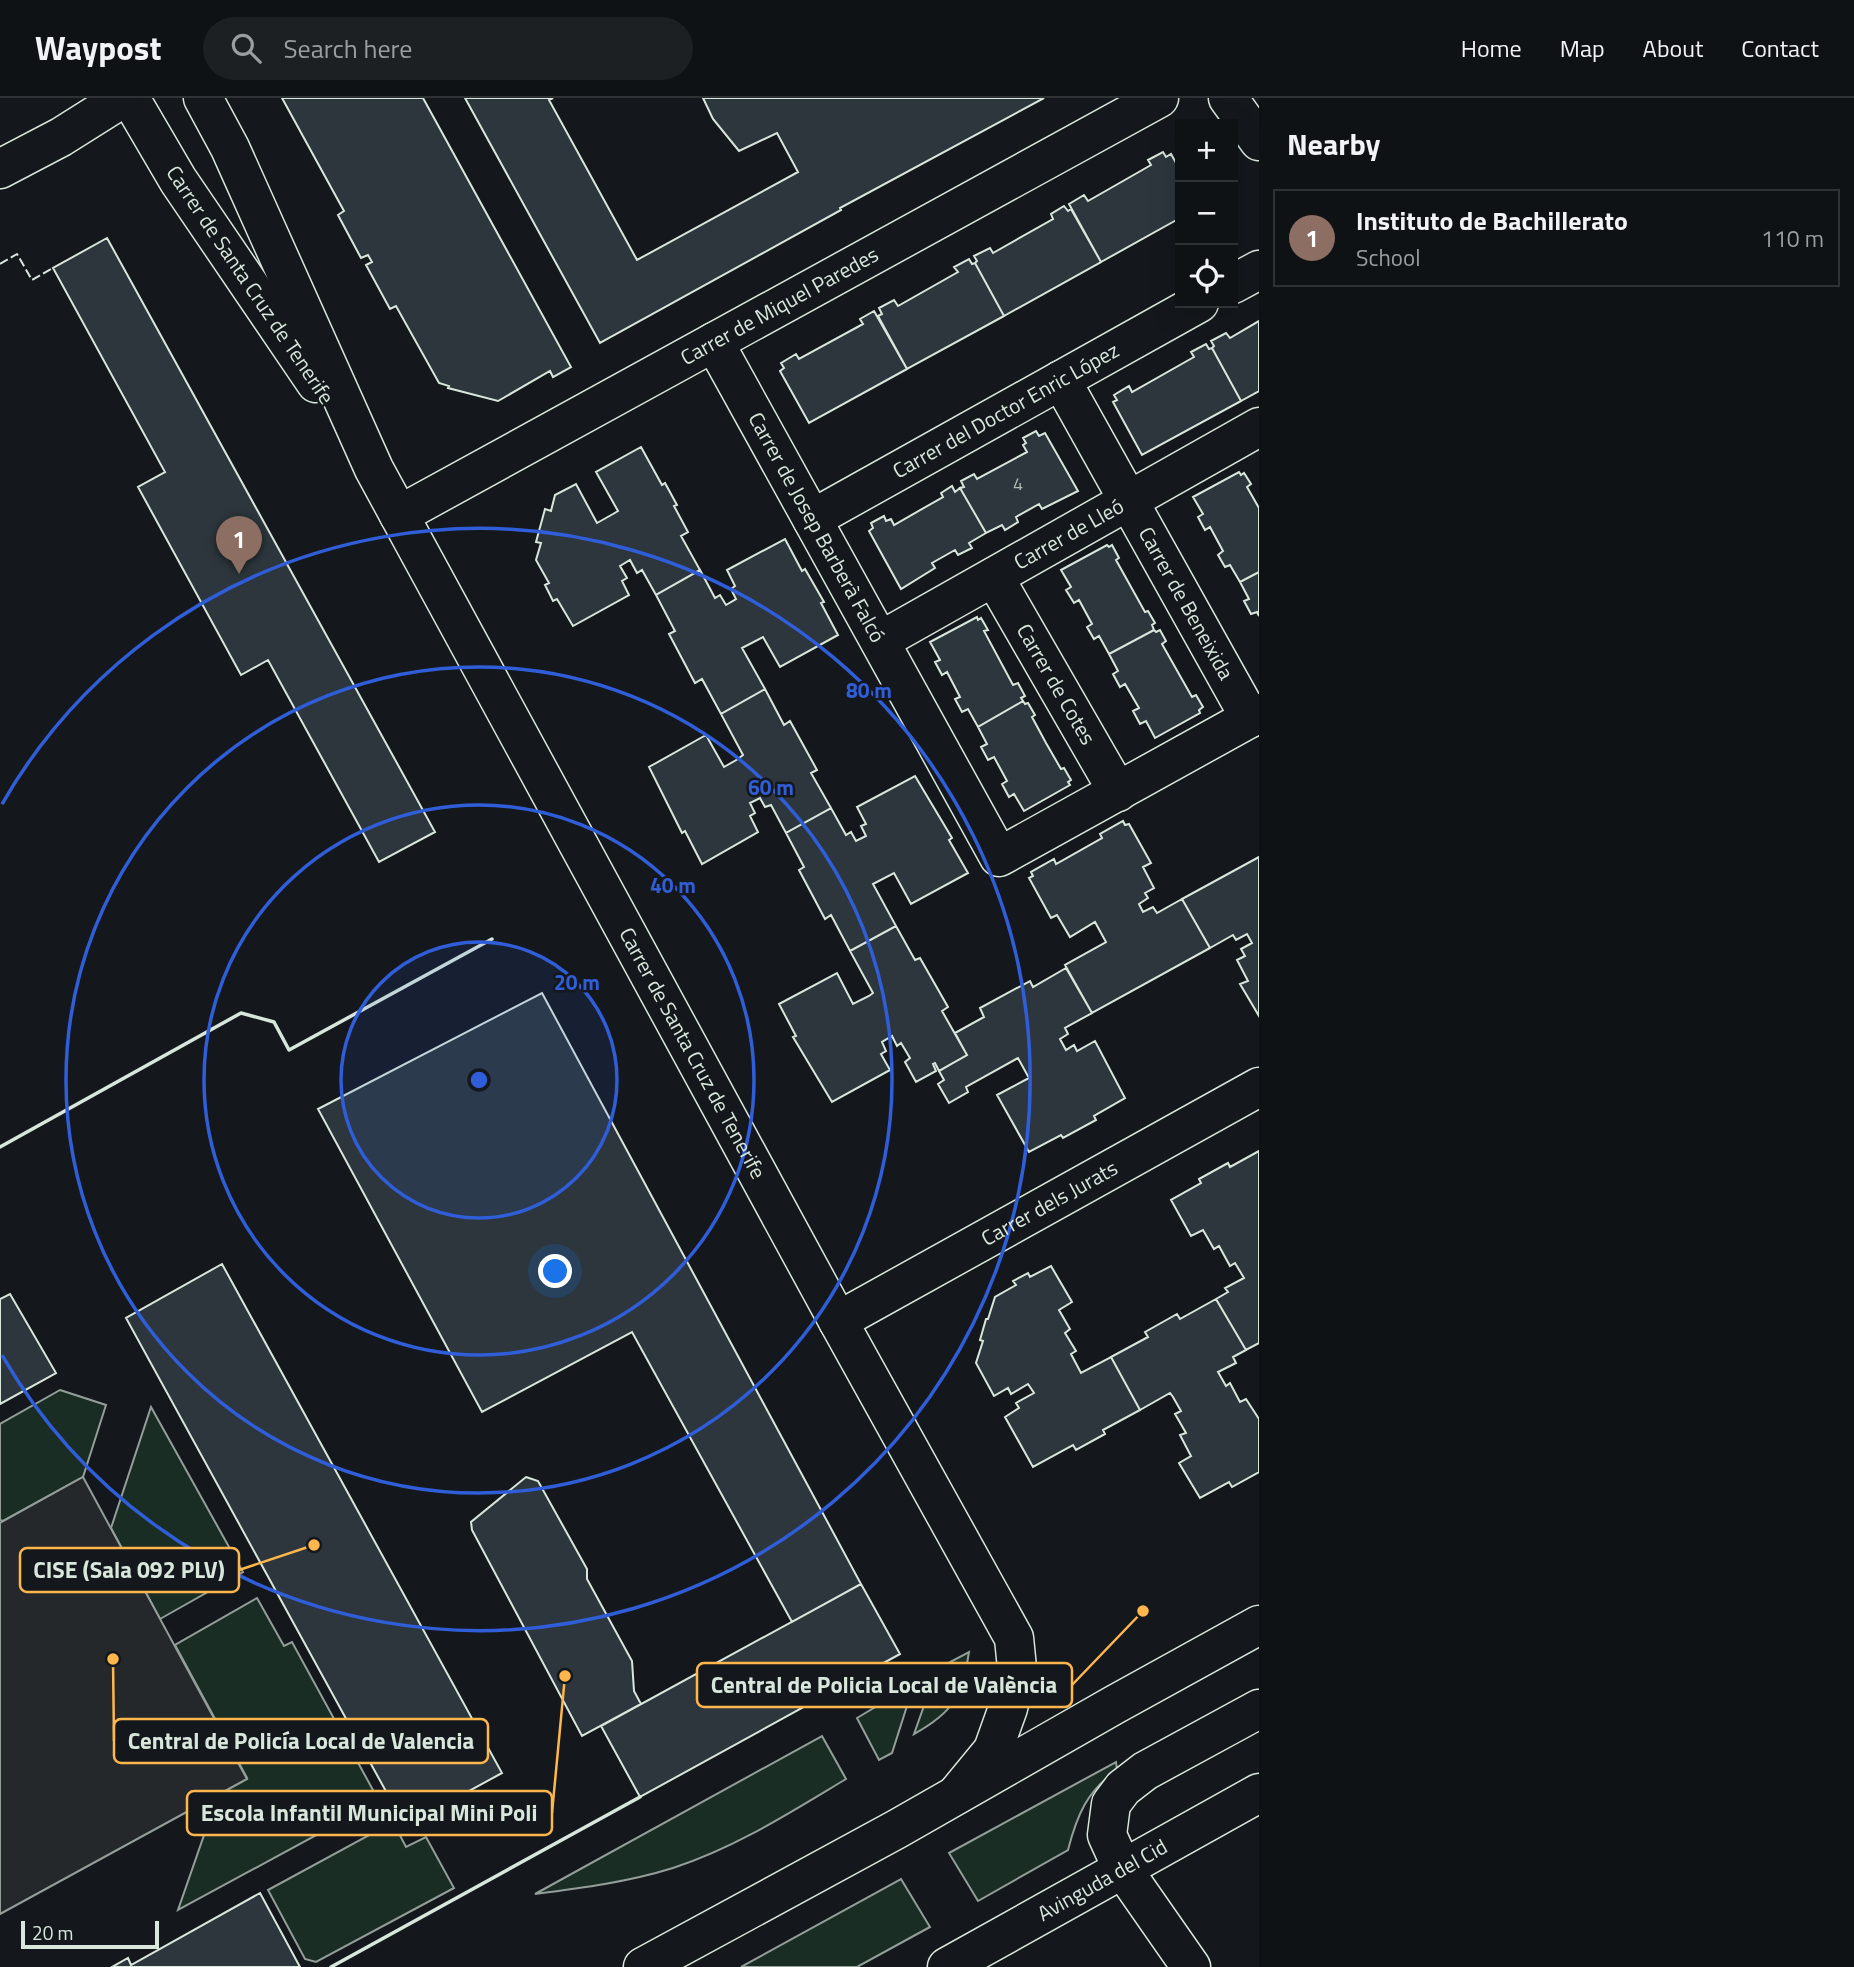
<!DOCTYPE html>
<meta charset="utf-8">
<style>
:root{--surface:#0f1215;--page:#1d2022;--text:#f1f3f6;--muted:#9b9ea0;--line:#2f3234;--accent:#ffb74d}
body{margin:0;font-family:"Titillium Web",sans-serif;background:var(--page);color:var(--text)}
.controls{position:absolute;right:21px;top:21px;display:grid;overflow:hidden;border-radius:0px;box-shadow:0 7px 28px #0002}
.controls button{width:63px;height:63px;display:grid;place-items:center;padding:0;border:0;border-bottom:2px solid var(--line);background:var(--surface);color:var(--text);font:35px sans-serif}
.scale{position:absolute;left:21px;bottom:18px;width:138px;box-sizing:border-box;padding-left:7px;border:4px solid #d8e6dc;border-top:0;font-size:19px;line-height:24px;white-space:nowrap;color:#d8e6dc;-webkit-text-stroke:5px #14181c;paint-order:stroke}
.you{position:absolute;left:556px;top:1174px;width:24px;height:24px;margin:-18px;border:5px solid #fff;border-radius:50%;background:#1a73e8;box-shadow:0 0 0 10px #1a73e833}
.badge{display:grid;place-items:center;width:46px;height:46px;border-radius:50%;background:var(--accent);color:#fff;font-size:23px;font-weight:700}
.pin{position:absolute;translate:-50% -58px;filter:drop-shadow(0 2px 4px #0008)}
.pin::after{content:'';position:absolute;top:37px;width:24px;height:21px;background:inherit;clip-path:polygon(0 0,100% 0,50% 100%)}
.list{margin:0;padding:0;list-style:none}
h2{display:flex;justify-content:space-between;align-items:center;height:91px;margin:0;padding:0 28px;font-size:30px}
h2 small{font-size:23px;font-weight:400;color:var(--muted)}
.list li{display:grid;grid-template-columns:46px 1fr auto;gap:21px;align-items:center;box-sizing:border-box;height:98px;margin:0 14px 14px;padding:0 14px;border:2px solid var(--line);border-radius:0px}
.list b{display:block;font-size:26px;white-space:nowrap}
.list p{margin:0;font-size:23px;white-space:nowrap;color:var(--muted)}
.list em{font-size:23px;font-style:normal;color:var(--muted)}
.icon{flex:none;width:38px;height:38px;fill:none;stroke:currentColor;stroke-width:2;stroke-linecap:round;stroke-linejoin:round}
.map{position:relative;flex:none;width:1259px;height:1869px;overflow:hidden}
header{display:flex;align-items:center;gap:42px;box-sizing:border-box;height:98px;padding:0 35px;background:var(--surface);border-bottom:2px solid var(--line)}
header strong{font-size:33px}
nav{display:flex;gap:38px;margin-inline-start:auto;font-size:24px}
.search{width:490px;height:63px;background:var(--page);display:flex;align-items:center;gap:18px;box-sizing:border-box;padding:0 24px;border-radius:38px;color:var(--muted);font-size:26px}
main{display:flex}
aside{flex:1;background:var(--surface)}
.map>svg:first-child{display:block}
</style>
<header>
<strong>Waypost</strong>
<div class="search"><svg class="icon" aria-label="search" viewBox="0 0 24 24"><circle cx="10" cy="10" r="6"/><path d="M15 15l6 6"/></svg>Search here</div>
<nav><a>Home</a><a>Map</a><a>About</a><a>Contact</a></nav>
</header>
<main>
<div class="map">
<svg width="1259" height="1869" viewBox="0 0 1259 1869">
<rect width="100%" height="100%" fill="#14181c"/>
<path fill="#1a2d24" stroke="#939e99" stroke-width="2" d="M60 1292 106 1307 83 1379 3 1423 0 1422V1326Z
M151 1309 243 1474 160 1521 111 1430Z
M257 1500 284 1548 292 1544 379 1703 178 1812 218 1697 247 1680 175 1547Z
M969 1554C962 1598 954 1614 914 1636L937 1571Z
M914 1586 892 1655 879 1662 857 1620Z
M822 1638 846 1681C791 1714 735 1750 673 1770 628 1784 582 1790 535 1796Z
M1116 1664 1117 1672C1087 1693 1077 1717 1068 1752L978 1803 949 1755Z
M393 1724 406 1749 426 1739 454 1790 316 1864 305 1861 268 1792Z
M901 1781 930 1829 857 1869H741Z"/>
<path fill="#24282b" stroke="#939e99" stroke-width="2" d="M83 1379 247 1681 0 1816V1425Z"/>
<path fill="#2c363c" stroke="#d8e6dc" stroke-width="2" d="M282 0H423L571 269 553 279 550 273 498 303 448 290 449 288 439 285 396 208 390 211 366 167 372 164 368 157 361 160 338 117 344 113Z
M465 0H553L549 2 637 162 798 74 777 35 739 53 713 21 703 0H1044L840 110 841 112 600 245Z
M1163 54 1166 59 1171 56 1180 72V120L1101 164 1069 106 1084 97 1088 103 1151 67 1148 62Z
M1064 108 1068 113 1071 111 1101 164 1004 218 975 165 977 163 974 158 990 150 993 155 1053 121 1051 116Z
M107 140 435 734 379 764 268 562 241 577 138 389 165 374 53 170Z
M969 161 972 166 975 165 1004 218 907 271 878 218 882 216 879 210 894 202 898 208 958 174 954 169Z
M874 213 907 271 809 325 780 273 784 270 781 265 796 256 799 261 863 226 860 221Z
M1259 223V293L1241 303 1212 250 1214 248 1211 243 1226 235 1230 240Z
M1206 246 1209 251 1212 250 1241 303 1142 357 1113 304 1117 302 1114 297 1129 288 1132 294 1194 259 1191 254Z
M1036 333 1039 338 1045 335 1078 393 1042 411 1039 406 1016 419 1018 424 1005 432 1002 427 986 435 960 390 964 389 961 383 974 376 977 381 1027 354 1023 347 1026 345 1023 340Z
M641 349 662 387 665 385 677 407 674 408 688 434 681 438 700 472 656 497 642 472 637 475 630 462 620 468 627 480 622 483 629 497 573 528 557 501 553 503 545 487 549 485 536 462 541 445 536 444 545 411 551 413 555 397 576 386 597 425 613 416 618 413 596 374Z
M1239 374 1241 377 1244 375 1251 386 1247 389 1259 410V474L1240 484 1230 467 1225 469 1218 457 1223 453 1210 429 1205 432 1198 419 1203 416 1193 399Z
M952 388 955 394 960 390 986 435 969 445 972 450 958 457 955 452 932 465 935 470 901 491 869 433 873 430 871 425 884 418 886 423 891 421 894 427 943 399 941 395Z
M785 441 802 473 805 471 824 504 821 505 838 537 780 569 763 539 742 550 765 591 721 616 702 581 695 585 669 536 675 533 656 497 700 472 715 500 720 497 726 507 736 501 731 491 735 488 727 472Z
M1107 447 1109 449 1112 447 1119 460 1116 462 1145 514 1148 513 1155 525 1152 527 1154 532 1109 556 1099 538 1094 541 1087 529 1092 526 1079 502 1074 505 1066 492 1071 489 1061 472Z
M1259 474V518L1257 514 1251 516 1244 503 1249 501 1240 484Z
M977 519 978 522 981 520 988 532 984 533 1013 587 1018 585 1025 598 1021 600 1023 603 978 629 968 611 962 614 955 601 960 599 947 574 942 577 935 564 940 562 930 544Z
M1154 532 1156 534 1160 532 1166 543 1162 546 1192 599 1196 597 1203 609 1199 612 1200 615 1155 640 1146 623 1140 626 1133 613 1139 610 1125 586 1120 589 1113 576 1118 573 1109 556Z
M765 591 784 627 790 623 817 672 811 675 831 710 786 735 771 707 765 709 760 700 750 705 755 715 750 718 758 734 702 766 685 733 682 735 649 669 706 637 724 669 738 661 743 657 721 616Z
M1023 603 1025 606 1028 605 1035 617 1032 619 1046 645 1061 671 1064 670 1071 682 1068 684 1070 687 1024 713 1014 696 1009 699 1002 686 1007 683 994 659 988 662 981 649 987 646 978 629Z
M915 678 952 740 949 742 968 775 911 806 894 775 873 786 896 828 850 853 831 817 825 821 799 772 804 769 786 735 831 710 846 737 851 734 856 743 866 738 861 728 866 726 857 709Z
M1123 723 1125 727 1129 726 1151 765 1143 769 1154 790 1145 795 1148 800 1139 806 1143 814 1153 809 1157 815 1182 801 1210 850 1092 915 1065 867 1106 844 1095 824 1070 839 1057 817 1051 820 1029 780 1033 778 1031 774 1054 761 1056 766 1102 740 1100 736Z
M1259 759V918L1240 886 1248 883 1237 862 1245 858 1241 851 1252 845 1247 836 1236 842 1233 837 1210 850 1182 801Z
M896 828 915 862 920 860 948 909 942 913 967 957 939 973 935 965 933 966 936 973 916 984 905 964 910 960 901 945 897 948 892 938 882 944 886 953 881 956 890 972 832 1004 793 939 796 938 779 906 837 875 853 906 869 898 873 895 850 853Z
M1066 870 1092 915 1065 930 1068 936 1060 941 1066 952 1074 947 1077 953 1095 943 1125 1000 1094 1018 1096 1022 1063 1040 1061 1037 1029 1054 997 997 1029 980 1018 960 966 989 968 994 949 1005 938 986 944 982 939 973 967 957 955 935 984 919 980 910 1030 883 1033 889Z
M542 895 861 1486 792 1524 632 1234 482 1314 318 1011Z
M1259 1053V1245L1246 1252 1216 1201 1228 1194 1225 1190 1244 1180 1235 1165 1230 1168 1219 1148 1214 1151 1203 1132 1191 1138 1171 1102 1201 1085 1199 1081 1228 1065 1230 1069Z
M222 1166 502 1675 405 1728 126 1220Z
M1051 1168 1072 1204 1059 1212 1070 1231 1065 1235 1076 1253 1071 1256 1081 1275 1111 1259 1140 1312 1103 1332 1105 1336 1076 1352 1073 1347 1033 1369 1005 1319 1019 1310 1016 1305 1034 1295 1028 1286 1011 1296 1008 1290 994 1298 976 1265 983 1243 980 1242 986 1221H988L995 1199 1016 1187 1013 1183 1028 1175 1030 1179Z
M10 1196 56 1275 0 1306V1201Z
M1216 1201 1246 1252 1233 1259 1236 1265 1218 1274 1226 1288 1230 1285 1240 1304 1246 1301 1259 1321V1374L1232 1389 1229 1384 1200 1400 1179 1365 1191 1358 1180 1337 1186 1335 1175 1316 1181 1313 1173 1299 1170 1295 1140 1312 1111 1259 1148 1239 1145 1234 1177 1216 1180 1221Z
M526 1379 538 1383 587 1471V1481L632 1563 634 1593 641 1606 582 1638 472 1432 471 1424Z
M861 1486 900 1556 640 1699 601 1628Z
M260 1795 300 1869H112L128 1860 131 1867Z"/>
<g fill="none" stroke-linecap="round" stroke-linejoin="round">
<defs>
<g id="minor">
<path d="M1228 0 1259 43"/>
<path d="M1233 186 1259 172"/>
<path id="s1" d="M714 244 999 759 1259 615"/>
<path id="s2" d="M1061 282 1250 620"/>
<path id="s3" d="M399 417 1159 0"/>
<path id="s4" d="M812 421 1199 205"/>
<path id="s5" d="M994 479 1118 694"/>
<path id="s6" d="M880 543 1259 329"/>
<path id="s7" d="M838 1223 1259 989"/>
<path d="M1122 1770 1191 1869"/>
</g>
<g id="tertiary">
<path d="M130 0 178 82 316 285"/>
<path id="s8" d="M203 0 230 50 374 371 838 1223 1014 1540 1017 1570 1008 1610 993 1652 956 1697"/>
<path d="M0 71 61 39 123 0"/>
</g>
<g id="primary">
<path d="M1122 1770 1107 1737 1111 1706 1123 1690 1145 1673 1259 1611"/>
<path d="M643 1869 897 1731 1114 1607 1259 1527"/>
<path id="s9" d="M947 1869 1259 1695"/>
</g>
</defs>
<use href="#minor" stroke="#d8e6dc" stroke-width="41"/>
<use href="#tertiary" stroke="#d8e6dc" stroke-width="41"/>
<use href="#primary" stroke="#d8e6dc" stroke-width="41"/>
<use href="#minor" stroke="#14181c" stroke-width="38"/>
<use href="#tertiary" stroke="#14181c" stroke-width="38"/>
<use href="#primary" stroke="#14181c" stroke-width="38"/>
<path stroke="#d8e6dc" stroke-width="2" stroke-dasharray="9 3.5" stroke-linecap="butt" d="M0 166 17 156 32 182 53 170"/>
<path stroke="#d8e6dc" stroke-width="3.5" d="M0 1049 241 915 274 924 289 952 492 841
M331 1869 640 1699"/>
</g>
<circle cx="479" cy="982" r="138" fill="#305dd8" fill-opacity=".12"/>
<g fill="none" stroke="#305dd8" stroke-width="3.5">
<circle cx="479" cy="982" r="138"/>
<circle cx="479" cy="982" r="275"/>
<circle cx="479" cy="982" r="413"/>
<path d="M2 706A551 551 0 1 1 2 1257"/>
</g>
<g text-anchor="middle" stroke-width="5" stroke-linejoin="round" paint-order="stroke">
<g font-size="18" fill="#adbab4">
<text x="1018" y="392">4</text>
</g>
<g font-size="21" fill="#d8e6dc" stroke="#14181c">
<text transform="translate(250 187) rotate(56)" y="7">Carrer de Santa Cruz de Tenerife</text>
<text dy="7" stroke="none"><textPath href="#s3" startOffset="434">Carrer de Miquel Paredes</textPath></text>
<text dy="7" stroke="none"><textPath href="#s4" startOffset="222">Carrer del Doctor Enric López</textPath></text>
<text dy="7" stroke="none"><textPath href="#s1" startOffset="212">Carrer de Josep Barberà Falcó</textPath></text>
<text dy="7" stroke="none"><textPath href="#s6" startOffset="217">Carrer de Lleó</textPath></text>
<text dy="7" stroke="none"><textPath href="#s2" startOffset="256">Carrer de Beneixida</textPath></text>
<text dy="7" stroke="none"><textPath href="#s5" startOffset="124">Carrer de Cotes</textPath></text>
<text dy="7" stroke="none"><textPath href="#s8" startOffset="1074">Carrer de Santa Cruz de Tenerife</textPath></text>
<text dy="7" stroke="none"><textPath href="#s7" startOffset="242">Carrer dels Jurats</textPath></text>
<text dy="7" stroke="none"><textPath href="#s9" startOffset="178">Avinguda del Cid</textPath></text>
</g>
</g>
<circle cx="479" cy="982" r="10" fill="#305dd8" stroke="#14181c" stroke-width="3.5"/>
<g font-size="21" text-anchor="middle" font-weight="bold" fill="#305dd8" stroke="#14181c" stroke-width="5" stroke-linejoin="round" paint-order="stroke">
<text x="869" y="600">80 m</text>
<text x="771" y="697">60 m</text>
<text x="673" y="795">40 m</text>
<text x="577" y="892">20 m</text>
</g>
<path fill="none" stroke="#ffb74d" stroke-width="2.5" d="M314 1447L239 1472M1143 1513L1072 1587M113 1561L114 1643M565 1578L552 1715"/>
<g fill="#ffb74d" stroke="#14181c" stroke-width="2.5">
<circle cx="314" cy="1447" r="7"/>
<circle cx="1143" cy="1513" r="7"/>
<circle cx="113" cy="1561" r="7"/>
<circle cx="565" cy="1578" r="7"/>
</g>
<g fill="#14181c" stroke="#ffb74d" stroke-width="2.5">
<rect x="20" y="1450" width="219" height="44" rx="7"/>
<rect x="697" y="1565" width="375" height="44" rx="7"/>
<rect x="114" y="1621" width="374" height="44" rx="7"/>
<rect x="187" y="1693" width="365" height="44" rx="7"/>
</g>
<g font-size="23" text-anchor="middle" font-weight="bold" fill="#d8e6dc">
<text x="129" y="1480">CISE (Sala 092 PLV)</text>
<text x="884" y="1595">Central de Policia Local de València</text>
<text x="301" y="1651">Central de Policía Local de Valencia</text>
<text x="369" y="1723">Escola Infantil Municipal Mini Poli</text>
</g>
</svg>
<div class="controls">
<button>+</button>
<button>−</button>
<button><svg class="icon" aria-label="locate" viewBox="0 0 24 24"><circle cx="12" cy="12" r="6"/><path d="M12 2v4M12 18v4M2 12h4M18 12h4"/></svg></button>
</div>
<div class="scale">20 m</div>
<div class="you"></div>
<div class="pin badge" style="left:239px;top:476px;background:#8d6e63">1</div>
</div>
<aside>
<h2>Nearby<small></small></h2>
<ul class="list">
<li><span class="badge" style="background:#8d6e63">1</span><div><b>Instituto de Bachillerato</b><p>School</p></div><em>110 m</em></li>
</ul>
</aside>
</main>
